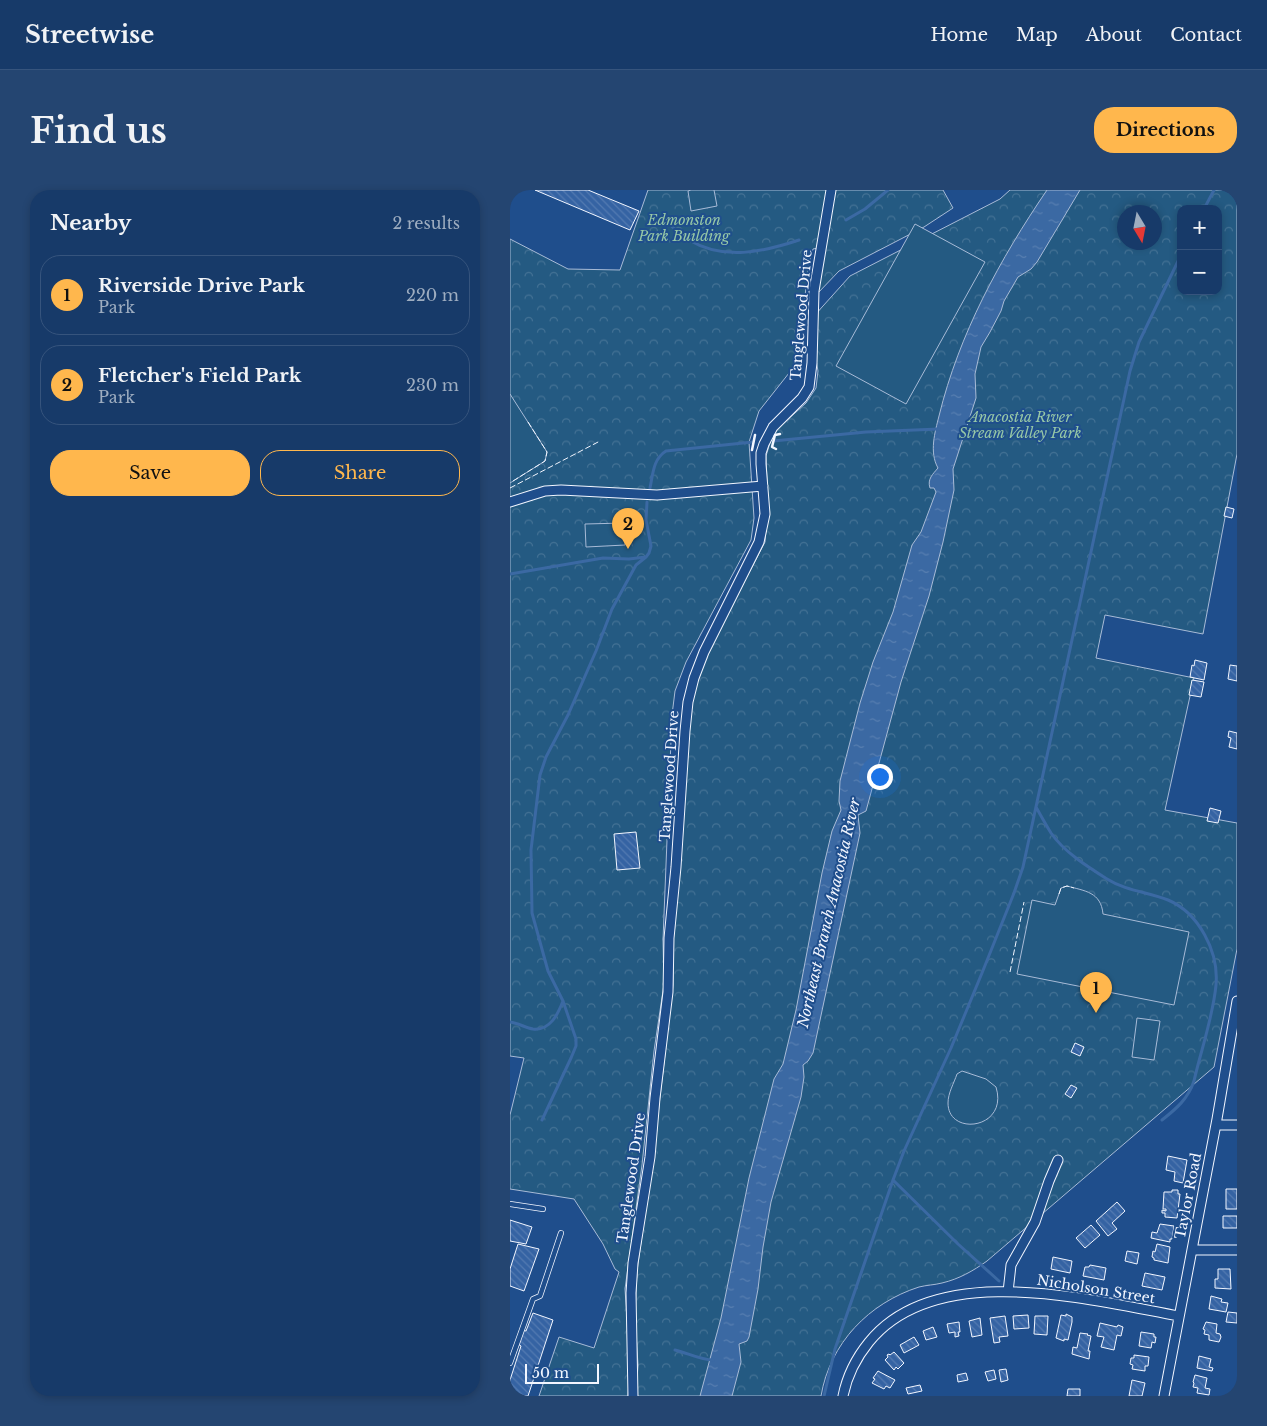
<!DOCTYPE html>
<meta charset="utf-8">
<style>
:root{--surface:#173a69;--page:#244571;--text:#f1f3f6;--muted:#9eadc0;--line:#36547d;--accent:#ffb74d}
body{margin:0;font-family:"Libre Baskerville",serif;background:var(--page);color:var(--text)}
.controls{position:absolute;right:15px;top:15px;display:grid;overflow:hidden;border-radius:10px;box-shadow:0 2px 8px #0003}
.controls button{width:45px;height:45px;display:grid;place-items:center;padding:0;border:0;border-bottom:1px solid var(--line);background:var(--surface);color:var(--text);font:25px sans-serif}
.compass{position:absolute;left:607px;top:15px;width:45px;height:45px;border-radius:50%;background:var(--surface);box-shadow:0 2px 8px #0003;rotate:170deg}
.scale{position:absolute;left:15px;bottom:12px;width:74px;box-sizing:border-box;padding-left:5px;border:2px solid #f2f6ff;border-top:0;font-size:14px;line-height:18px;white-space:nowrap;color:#f2f6ff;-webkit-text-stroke:4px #1f4e8c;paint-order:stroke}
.you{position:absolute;left:369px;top:586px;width:18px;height:18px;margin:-12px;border:4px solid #fff;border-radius:50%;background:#1a73e8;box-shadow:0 0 0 8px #1a73e833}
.badge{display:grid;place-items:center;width:32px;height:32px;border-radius:50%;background:var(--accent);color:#111;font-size:16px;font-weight:700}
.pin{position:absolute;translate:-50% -41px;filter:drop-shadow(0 1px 2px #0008)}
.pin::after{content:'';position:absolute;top:26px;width:18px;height:15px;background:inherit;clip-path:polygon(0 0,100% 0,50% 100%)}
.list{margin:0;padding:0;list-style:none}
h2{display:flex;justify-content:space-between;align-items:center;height:65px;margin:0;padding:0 20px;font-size:21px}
h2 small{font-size:16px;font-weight:400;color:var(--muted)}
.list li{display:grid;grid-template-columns:32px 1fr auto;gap:15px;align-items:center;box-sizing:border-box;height:80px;margin:0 10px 10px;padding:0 10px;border:1px solid var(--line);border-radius:20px}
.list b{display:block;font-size:19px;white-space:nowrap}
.list p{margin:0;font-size:16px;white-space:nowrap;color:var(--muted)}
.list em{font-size:16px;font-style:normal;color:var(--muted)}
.actions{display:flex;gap:10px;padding:15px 20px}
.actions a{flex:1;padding:11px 0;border:1px solid var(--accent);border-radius:20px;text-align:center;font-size:18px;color:var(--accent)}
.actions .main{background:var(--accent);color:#111}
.map{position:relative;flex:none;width:727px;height:1206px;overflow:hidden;border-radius:20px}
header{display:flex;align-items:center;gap:30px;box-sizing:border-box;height:70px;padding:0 25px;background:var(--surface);border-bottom:1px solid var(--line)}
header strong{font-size:24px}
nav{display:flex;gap:28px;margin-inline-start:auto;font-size:18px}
.intro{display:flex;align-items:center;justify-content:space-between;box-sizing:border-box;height:120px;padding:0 30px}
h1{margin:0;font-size:35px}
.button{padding:12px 22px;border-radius:20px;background:var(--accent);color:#111;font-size:18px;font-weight:700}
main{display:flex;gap:30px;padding:0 30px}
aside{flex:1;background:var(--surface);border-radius:20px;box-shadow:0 2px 8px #0003}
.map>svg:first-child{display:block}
</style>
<header>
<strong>Streetwise</strong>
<nav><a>Home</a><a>Map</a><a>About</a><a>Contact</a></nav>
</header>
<div class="intro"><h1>Find us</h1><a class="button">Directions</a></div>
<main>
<aside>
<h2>Nearby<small>2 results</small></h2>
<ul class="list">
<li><span class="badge">1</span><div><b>Riverside Drive Park</b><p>Park</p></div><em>220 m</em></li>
<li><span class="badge">2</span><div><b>Fletcher's Field Park</b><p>Park</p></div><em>230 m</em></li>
</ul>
<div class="actions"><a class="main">Save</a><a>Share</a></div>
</aside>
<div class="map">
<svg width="727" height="1206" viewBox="0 0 727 1206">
<defs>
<pattern id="park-crowns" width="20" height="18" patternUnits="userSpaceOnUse" patternTransform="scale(1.25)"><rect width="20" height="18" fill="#245a82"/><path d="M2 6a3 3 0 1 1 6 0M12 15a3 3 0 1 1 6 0" fill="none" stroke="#447295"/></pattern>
<pattern id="water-ripples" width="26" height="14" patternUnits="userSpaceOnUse" patternTransform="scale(1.25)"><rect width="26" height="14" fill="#3b69a3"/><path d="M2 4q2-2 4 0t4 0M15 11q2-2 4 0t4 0" fill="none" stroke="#587fb1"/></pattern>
<pattern id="building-back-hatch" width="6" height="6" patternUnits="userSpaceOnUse" patternTransform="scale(1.25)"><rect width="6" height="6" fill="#3563a3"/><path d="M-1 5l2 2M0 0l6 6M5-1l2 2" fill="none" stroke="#537ab1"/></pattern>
</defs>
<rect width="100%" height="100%" fill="#1f4e8c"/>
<path fill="url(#park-crowns)" stroke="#a8bbd7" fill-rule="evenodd" d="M138 0H433L443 18 414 37 329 81 307 104 313 57 303 59 299 73 291 139 283 178 249 221 239 252 244 328 241 350 176 472 165 501 162 525 153 750 154 794 144 861 132 975 115 1099 120 1176 118 1206H29L49 1147 84 1158 109 1082 105 1079 93 1054 64 1009 0 999V925L14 868 0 866V49L58 79 110 80Z
M500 0H727V264L693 444 595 425 586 468 684 488 655 620 727 633V759L704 877 477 1071C463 1081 449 1089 432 1093 424 1095 417 1095 409 1097 359 1113 320 1153 311 1206H126L128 1175 125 1127 127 1081 144 959 163 795V756L176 534 192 473 255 352 258 316 256 266 263 243 296 213 306 198 308 181 305 164 304 126 340 86 490 9ZM671 19H708V101H671ZM614 22H644V52H614Z"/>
<path fill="#245a82" stroke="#a8bbd7" d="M181 0H204L207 16 181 21 178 1Z
M405 34 475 72 396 214 326 176Z
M0 204 37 262 35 271 0 293Z
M114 333 115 355 76 357 75 334Z
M557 696C575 701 591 702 593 724L679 742 664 815 507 784 522 710 545 715 551 698Z
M627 828 650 831 644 870 622 867Z
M452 881 476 889 486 897C499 939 438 947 438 913 438 903 444 893 447 884Z"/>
<path fill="url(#water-ripples)" stroke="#a8bbd7" d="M537 0H570L527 72 521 79 508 87 494 111 491 121 480 142 471 157 465 184 466 208 443 279 444 300 433 352 419 406 391 492 356 621 348 625 350 643 303 863 298 871 293 875 294 887 291 907 261 1012 253 1057 248 1099 239 1147 237 1151 229 1154 231 1172 222 1206H190L211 1128 239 988 264 889 273 874 286 820 312 683 322 641 331 620 329 611 330 591 350 513 363 472 383 422 402 355 411 342 426 302 424 298H420C417 289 423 284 428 278 419 262 425 242 429 226 449 144 490 69 537 0Z"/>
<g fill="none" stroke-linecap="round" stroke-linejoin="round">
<path stroke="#3b69a3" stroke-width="3" d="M694 19 704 0
M152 27C160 35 169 44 179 50 214 71 253 62 289 50
M336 30 355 19 378 0
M263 251 356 242 429 239
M140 298C143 284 143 269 156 261L243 252
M0 384 93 368 119 369 136 367 139 363 141 356 136 330 137 312
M526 617C531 626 536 635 541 643 554 662 578 677 597 689 616 701 638 702 658 710 689 723 709 762 706 795 703 827 691 860 684 891 678 909 666 919 652 930
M0 832C8 833 16 838 23 839 40 841 48 824 53 811
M32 930 61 868 66 856V849L53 811 38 781 22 723 21 660 30 585 36 567 58 525 86 461 102 419 126 375 136 367
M383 990 448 1054 489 1091
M165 1160C178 1163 190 1170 203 1170
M314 1206 325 1159 383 990 394 961 441 858 472 783 504 703 513 677 620 181 629 152 671 65"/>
</g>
<path fill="url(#building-back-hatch)" stroke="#f2f6ff" d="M25 0H78L129 21 120 40Z
M716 317 724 319 722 328 714 326Z
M685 470 697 473 694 490 680 487 682 475 684 476Z
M720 475 727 476V491L718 489Z
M682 490 694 492 691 507 679 505Z
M719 541 727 543V559L719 557 721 548 718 547Z
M700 618 711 621 708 633 697 631Z
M126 642 130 678 107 680 104 644Z
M565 853 574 857 570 866 561 862Z
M561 895 567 898 561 908 555 904Z
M658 966 677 970 673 993 664 991 665 982 656 980Z
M716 999H727V1019H716Z
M662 1000H668V1004H670L667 1028 655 1027V1023H652V1020L656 1021V1019H653L654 1002H662Z
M607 1012 615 1021 602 1033 607 1039 598 1046 586 1031Z
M713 1026H727V1038H713Z
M0 1030 22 1037 16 1054 0 1051Z
M650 1034 664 1036 662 1049H660V1052L641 1048 642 1042 647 1043Z
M581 1035 590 1045 575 1058 566 1048Z
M8 1054 29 1059 14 1101 0 1096V1079Z
M647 1054 660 1057 658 1073 644 1070V1068L642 1067 643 1061 645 1062Z
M617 1061 629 1063 627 1074 615 1071Z
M543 1067 562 1071 560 1083 541 1079Z
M580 1075 596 1078 594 1090 573 1086 575 1077H579Z
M708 1079H720L721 1099 705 1098V1089H708Z
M635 1083 655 1087 652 1100 632 1096Z
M701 1106 712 1109 711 1112 718 1113 716 1122 699 1119Z
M718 1122 727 1123V1133L716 1132Z
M23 1123 43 1130 18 1206H0V1190L11 1156 8 1154 12 1140 16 1141Z
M556 1124 562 1127V1132L558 1150 554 1149V1151L546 1148 551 1125 556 1126Z
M518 1125 519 1138 504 1139 503 1126Z
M495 1126 498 1146 489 1147 490 1152 484 1153 480 1128Z
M525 1126H538L537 1145 524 1144Z
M470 1128 472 1145 462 1147 459 1131Z
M449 1132 450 1142H448L449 1146 445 1147V1142L439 1143 437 1134Z
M696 1132 707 1134 706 1143 710 1144 711 1147 709 1152 699 1150V1145L694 1144 695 1140 693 1139Z
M590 1133 607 1137 608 1135 613 1137 611 1146 607 1145 604 1160 591 1157 594 1147 587 1146Z
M423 1137 427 1147 416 1150 413 1141Z
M631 1142 644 1144V1147H646L645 1153 642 1152 641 1158 629 1156Z
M570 1143 578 1144 577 1145 581 1146 578 1161H580L579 1169 562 1164 563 1157 567 1158Z
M404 1147 409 1155 394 1163 390 1155Z
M384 1162 394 1173 388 1179 386 1177 384 1180 375 1170 378 1167 377 1165 379 1164 380 1165Z
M624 1165 639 1167 638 1176H635V1181L622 1179 623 1175 620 1174 621 1168H624Z
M689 1166 701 1169 699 1177 703 1178 702 1181 687 1178Z
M496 1179 498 1190 491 1192 489 1180Z
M484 1180 486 1189 478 1191 475 1182Z
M368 1181 385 1190 380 1198 376 1196 374 1199 362 1193 365 1189 363 1188Z
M456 1183 458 1190 448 1192 447 1185Z
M685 1185 697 1188 695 1198 700 1199 699 1205 687 1203 688 1198 683 1197 684 1193 683 1192Z
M622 1190 635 1193 632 1206H619Z
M410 1195 412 1201 398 1204 396 1198Z
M558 1199H570V1206H557Z"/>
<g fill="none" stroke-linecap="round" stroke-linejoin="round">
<defs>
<path id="lane" d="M0 1014 33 1019
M0 1173 23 1109 30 1106 51 1043"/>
<path id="street" d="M0 312 35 301 51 300 147 305 253 296
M706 935H727
M682 1060H727
M498 1102 501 1075 525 1032 539 991 548 970
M123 1206 121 1103 123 1073 140 967 145 908 158 802 159 748 166 677 175 541 178 512 184 488 194 462 249 352 255 324 251 274V263L254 254 263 237 292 208 299 197 302 173 304 101 321 0
M333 1206C337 1186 346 1168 359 1152 426 1069 580 1110 669 1126
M654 1206 707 929 727 811"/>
</defs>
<use href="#lane" stroke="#f2f6ff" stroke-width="6"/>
<use href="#street" stroke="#f2f6ff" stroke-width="11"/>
<use href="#lane" stroke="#1f4e8c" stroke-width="4.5"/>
<use href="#street" stroke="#1f4e8c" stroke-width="9"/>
<path stroke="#f2f6ff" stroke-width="1" stroke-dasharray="6 2.5" stroke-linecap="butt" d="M3 291 35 271 37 262 18 232
M0 298 90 251
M549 704 551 698 557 696 564 698
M500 782 514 712"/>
<path stroke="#f2f6ff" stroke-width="2.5" d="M266 259 262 257 265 245 270 244
M242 260 245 245"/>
</g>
<g text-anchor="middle" stroke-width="4" stroke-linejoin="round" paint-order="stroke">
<g font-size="14" font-style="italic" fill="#97c8a6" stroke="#1f4e8c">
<text x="174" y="35">Edmonston<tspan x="174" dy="16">Park Building</tspan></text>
<text x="510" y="232">Anacostia River<tspan x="510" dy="16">Stream Valley Park</tspan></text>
</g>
<g font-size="14" fill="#f2f6ff" stroke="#1f4e8c">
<text transform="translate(291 125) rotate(-85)" y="5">Tanglewood Drive</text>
<text transform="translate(159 586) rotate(-86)" y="5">Tanglewood Drive</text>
<text transform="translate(121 988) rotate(-82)" y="5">Tanglewood Drive</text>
<text transform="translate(678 1006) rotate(-79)" y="5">Taylor Road</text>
<text transform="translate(586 1099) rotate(9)" y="5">Nicholson Street</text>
</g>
<g font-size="15" font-style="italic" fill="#f2f6ff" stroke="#1f4e8c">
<text transform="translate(319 723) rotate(-77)" y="5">Northeast Branch Anacostia River</text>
</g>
</g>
</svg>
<div class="controls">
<button>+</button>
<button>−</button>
</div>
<svg class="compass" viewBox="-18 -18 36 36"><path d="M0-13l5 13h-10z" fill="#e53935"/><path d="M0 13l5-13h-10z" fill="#9eadc0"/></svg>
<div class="scale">50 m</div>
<div class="you"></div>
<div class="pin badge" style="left:586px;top:823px">1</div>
<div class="pin badge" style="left:118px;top:359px">2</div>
</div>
</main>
